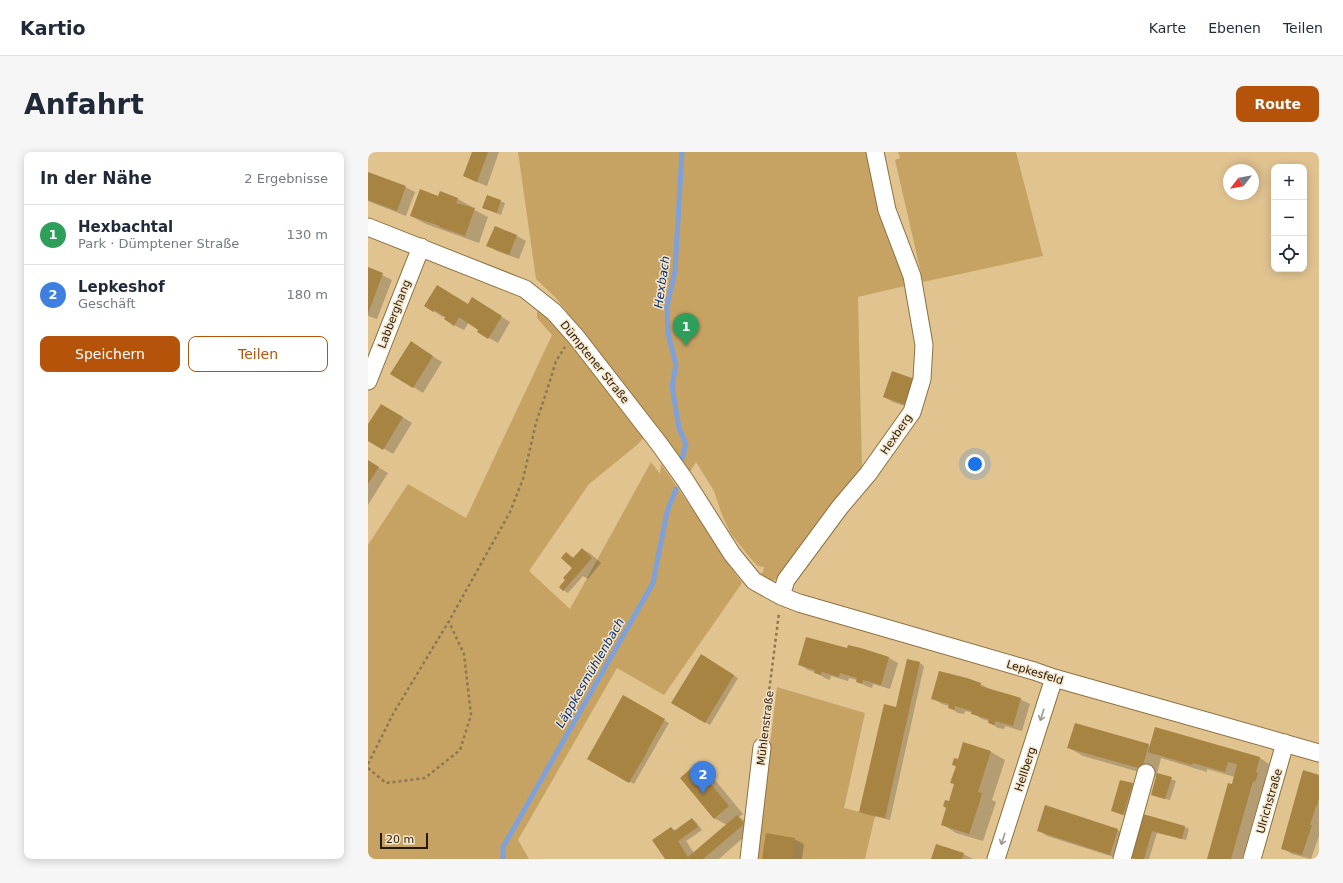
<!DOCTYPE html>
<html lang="de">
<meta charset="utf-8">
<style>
:root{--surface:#fff;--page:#f6f6f7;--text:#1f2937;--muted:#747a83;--line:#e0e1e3;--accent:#b45309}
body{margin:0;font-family:"DejaVu Sans",sans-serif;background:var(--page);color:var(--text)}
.controls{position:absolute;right:12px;top:12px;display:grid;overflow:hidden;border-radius:8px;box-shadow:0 2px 10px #0003}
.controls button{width:36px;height:36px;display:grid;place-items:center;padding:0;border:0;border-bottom:1px solid var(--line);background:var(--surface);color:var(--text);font:20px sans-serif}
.compass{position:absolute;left:855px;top:12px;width:36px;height:36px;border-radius:50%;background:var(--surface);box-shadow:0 2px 10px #0003;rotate:239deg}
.scale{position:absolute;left:12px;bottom:10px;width:48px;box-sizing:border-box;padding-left:4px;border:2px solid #251905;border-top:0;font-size:11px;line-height:14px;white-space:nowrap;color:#251905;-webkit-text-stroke:3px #f5e6cc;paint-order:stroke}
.you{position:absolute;left:607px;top:312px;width:14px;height:14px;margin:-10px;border:3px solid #fff;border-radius:50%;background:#1a73e8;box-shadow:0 0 0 6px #1a73e833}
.badge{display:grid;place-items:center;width:26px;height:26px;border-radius:50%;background:var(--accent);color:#fff;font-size:13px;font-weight:700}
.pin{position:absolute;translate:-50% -33px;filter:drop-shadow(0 1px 2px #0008)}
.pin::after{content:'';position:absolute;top:21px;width:14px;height:12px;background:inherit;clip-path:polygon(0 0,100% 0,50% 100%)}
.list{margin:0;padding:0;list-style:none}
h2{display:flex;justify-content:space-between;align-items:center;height:52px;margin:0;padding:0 16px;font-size:17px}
h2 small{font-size:13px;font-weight:400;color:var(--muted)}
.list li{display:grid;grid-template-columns:26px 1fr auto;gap:12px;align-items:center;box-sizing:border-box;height:60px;padding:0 16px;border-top:1px solid var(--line)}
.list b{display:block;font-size:15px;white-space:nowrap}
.list p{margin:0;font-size:13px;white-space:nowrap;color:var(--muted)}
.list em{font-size:13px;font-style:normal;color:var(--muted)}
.actions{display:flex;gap:8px;padding:12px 16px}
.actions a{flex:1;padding:9px 0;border:1px solid var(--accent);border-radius:8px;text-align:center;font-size:14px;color:var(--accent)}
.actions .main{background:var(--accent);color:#fff}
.icon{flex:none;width:22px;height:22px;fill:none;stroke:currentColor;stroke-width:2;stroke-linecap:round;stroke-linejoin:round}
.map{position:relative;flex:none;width:951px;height:707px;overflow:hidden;border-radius:8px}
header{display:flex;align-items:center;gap:24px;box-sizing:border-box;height:56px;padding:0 20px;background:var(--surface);border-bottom:1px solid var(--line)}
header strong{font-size:19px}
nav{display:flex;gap:22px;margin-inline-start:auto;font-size:14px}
.intro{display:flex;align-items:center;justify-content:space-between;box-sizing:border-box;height:96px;padding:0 24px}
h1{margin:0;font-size:28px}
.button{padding:10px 18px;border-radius:8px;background:var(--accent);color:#fff;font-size:14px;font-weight:700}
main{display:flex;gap:24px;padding:0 24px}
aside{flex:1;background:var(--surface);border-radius:8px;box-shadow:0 2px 10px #0003}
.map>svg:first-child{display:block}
</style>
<header>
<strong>Kartio</strong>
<nav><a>Karte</a><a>Ebenen</a><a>Teilen</a></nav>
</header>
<div class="intro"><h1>Anfahrt</h1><a class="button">Route</a></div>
<main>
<aside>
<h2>In der Nähe<small>2 Ergebnisse</small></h2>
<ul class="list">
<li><span class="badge" style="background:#2e9e5b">1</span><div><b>Hexbachtal</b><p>Park · Dümptener Straße</p></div><em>130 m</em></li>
<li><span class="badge" style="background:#3f7fe0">2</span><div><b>Lepkeshof</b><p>Geschäft</p></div><em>180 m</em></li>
</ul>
<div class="actions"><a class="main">Speichern</a><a>Teilen</a></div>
</aside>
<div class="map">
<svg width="951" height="707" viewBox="0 0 951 707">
<rect width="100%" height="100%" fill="#e1c390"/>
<path fill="#c7a363" d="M150 0H500L541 133 490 145 494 316 421 415 413 420 415 423 405 429 388 428 387 425 395 420 396 415 390 414 384 408 363 382 354 363 346 339 328 310 322 320 295 287 188 146 168 127Z
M530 0H648L675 104 555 130 527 8 532 6Z
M169 151 280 281 269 293 221 332 161 419 202 457 283 310 292 322 293 312 334 371 355 405 374 431 296 543 249 516 150 688 161 707H0V393L40 332 98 366 184 183 169 166Z
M409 535 497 561 476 656 507 664 497 707H388Z"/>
<path fill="#0003" d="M105 0H131L119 34 106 29 96 24Z
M0 22 37 35 47 40 38 64 0 49Z
M119 44 137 51 133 63 115 56Z
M70 45 90 47 104 55 103 56 120 65 111 91 58 72 43 64Z
M149 84 158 89 151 107 129 99 120 93Z
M0 116 24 128 9 167 0 164Z
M113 152 142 170 130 191 110 180 112 177 101 170 96 178 86 173 76 163 75 165 57 154Z
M52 196 74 210 55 241 24 222Z
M524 221 548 258 525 250 516 245Z
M23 258 44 271 25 302 0 287V274Z
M0 309 20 321 0 353Z
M214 397 223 402 233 411 220 427 215 424 200 441 195 438 208 419 198 401 206 406Z
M479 498 521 506 530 511 522 537 505 532 504 536 498 534 489 529V528L481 526 480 529 463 524 462 528 457 526 447 520 440 518 431 512Z
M333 503 370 526 342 573 304 551Z
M540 509 552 511 556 514 522 668 497 662 492 660 529 556Z
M612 532 622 537 652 547 662 552 654 579 637 574 636 577 630 576 621 570V569L614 567 605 561 597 559 596 562 590 561 581 555V554L574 552 565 547Z
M256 545 301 571 266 632 221 607Z
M787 577 892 606 901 612 897 626 899 627 897 635 895 634 874 707H840L867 625 839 617V620L793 606 789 622 808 629 802 648 789 645V625L715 604 701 596 780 593 782 594Z
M596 592 623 600 637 608 624 648 628 650 615 689 588 681 574 672 587 632 589 615 585 613 590 609Z
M328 614 342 622 375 662 371 665 379 670 385 677 351 707H298L303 676 308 679 324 667 328 670 334 678 318 689 326 701 359 673 346 666Z
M951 624V684L943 707 924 702 914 696Z
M753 629 769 635 760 665 744 658Z
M677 655 750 678 759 684 752 707 679 684 670 678Z
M776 663 817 675 821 677 818 688 789 681 781 707H766Z
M426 687 436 692 434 707H395Z
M595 702 605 707H564Z"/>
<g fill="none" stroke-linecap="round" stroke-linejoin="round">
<path stroke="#7ea1dc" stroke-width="5" d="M314 0 307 119 299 154 300 181 308 213 304 234 311 276 318 292 314 307
M135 707V695L285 431 299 360 308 337"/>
</g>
<path fill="#a88442" d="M104 0H120L109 30 95 24Z
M0 20 38 34 29 59 0 48Z
M52 37 70 44 72 39 90 46 88 51 107 56 97 84 72 75V74L42 64Z
M119 43 133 48 129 61 114 56Z
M127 74 149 83 141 103 118 94Z
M0 115 15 121 0 162Z
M69 133 100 152 104 145 134 164 120 187 109 180 110 178 91 165 86 174 76 167 77 165 66 158 65 160 56 154Z
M43 189 65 204 45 236 22 222Z
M524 219 547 227 538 253 515 245Z
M13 252 35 265 15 298 0 289V272Z
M0 308 11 315 0 332Z
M214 396 224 406 195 439 191 435 197 428 195 426 204 416 193 406 198 400 205 406Z
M438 485 479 496 480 493 493 496 521 505 513 533 495 528 494 532 488 530 489 526 472 521 471 525 454 520 453 523 446 521 447 518 430 513Z
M333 502 366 523 337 571 303 551Z
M539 507 552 510 517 666 491 660 516 552 528 555Z
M571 519 599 526 613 531 612 534 653 546 645 574 627 569 626 573 620 571 621 567 603 562 604 559 587 554 586 558 580 556 581 552 563 547Z
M255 543 297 567 279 599 280 600H279L274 609 276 610H273L261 631 219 607Z
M707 571 781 592 774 617 699 596Z
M787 575 892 605 888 620 890 621 887 630 885 629 863 707H839L860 631 864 632 869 612 860 610 857 620 825 611 824 613 780 600Z
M595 590 623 599 610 640 614 641 610 655 601 682 573 673 578 656 575 654 577 648 581 649 586 632 582 631 588 614 584 613 586 606 590 607Z
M327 613 361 654 346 667 312 626Z
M935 618 951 623V646L949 654H948L942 673H944L934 703 913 697Z
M789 621 804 625 797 647 783 643Z
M752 628 765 631 755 663 743 659Z
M677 653 750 677 742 703 669 679Z
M775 662 817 674 814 687 784 679 776 707H767L763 706Z
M369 663 376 672 335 707H297L284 688 303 675 306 679 324 666 330 675 310 689 320 705Z
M398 681 427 686 424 707H394Z
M568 692 596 701 594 707H563Z"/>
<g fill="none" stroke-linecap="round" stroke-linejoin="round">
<defs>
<path id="minor" d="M0 75 157 137 186 160 209 186 292 293 317 328 364 402 386 429 413 444 431 451 666 519 686 526 951 601
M0 229 53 95
M413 444 418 428 472 355 500 322 544 260 554 227 556 193 544 124 519 58 507 0
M381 707 394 595
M628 707 686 526
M754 707 778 621
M884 707 917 591"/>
</defs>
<use href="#minor" stroke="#8d7140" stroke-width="19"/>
<path stroke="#8d7752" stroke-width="2.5" stroke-dasharray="3 3" stroke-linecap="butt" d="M396 579 411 461
M0 612 25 562 81 469 142 360 155 327 168 271 181 232 188 209 197 195
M0 616 18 631 57 626 92 598 103 563 96 502 81 470"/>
<use href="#minor" stroke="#fff" stroke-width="17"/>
</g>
<defs><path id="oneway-shaft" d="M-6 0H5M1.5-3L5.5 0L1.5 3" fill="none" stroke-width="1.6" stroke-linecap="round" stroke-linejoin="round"/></defs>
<g stroke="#9d988e">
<use href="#oneway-shaft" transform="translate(674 563) rotate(108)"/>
<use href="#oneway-shaft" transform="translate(635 687) rotate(108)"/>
</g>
<g text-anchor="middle" stroke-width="3" stroke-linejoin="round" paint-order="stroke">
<g font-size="11" fill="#251905" stroke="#f5e6cc">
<text transform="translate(26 162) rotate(-69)" y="4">Labberghang</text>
<text transform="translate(227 210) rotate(51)" y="4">Dümptener Straße</text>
<text transform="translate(528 282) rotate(-56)" y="4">Hexberg</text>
<text transform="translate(667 520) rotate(17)" y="4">Lepkesfeld</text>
<text transform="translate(397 576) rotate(-83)" y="4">Mühlenstraße</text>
<text transform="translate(657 617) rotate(-72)" y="4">Hellberg</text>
<text transform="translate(901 649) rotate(-74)" y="4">Ulrichstraße</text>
</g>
<g font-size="12" font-style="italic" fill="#062f73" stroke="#f5e6cc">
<text transform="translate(294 130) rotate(-82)" y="4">Hexbach</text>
<text transform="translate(222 521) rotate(-60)" y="4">Läppkesmühlenbach</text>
</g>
</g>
</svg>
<div class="controls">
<button>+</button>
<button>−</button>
<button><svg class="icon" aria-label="locate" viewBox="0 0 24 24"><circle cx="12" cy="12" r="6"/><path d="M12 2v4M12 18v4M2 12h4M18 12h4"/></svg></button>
</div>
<svg class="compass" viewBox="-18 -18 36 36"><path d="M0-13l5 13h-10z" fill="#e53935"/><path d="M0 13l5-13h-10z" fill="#747a83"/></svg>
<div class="scale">20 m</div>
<div class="you"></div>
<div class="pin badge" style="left:318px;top:194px;background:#2e9e5b">1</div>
<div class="pin badge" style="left:335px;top:642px;background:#3f7fe0">2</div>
</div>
</main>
